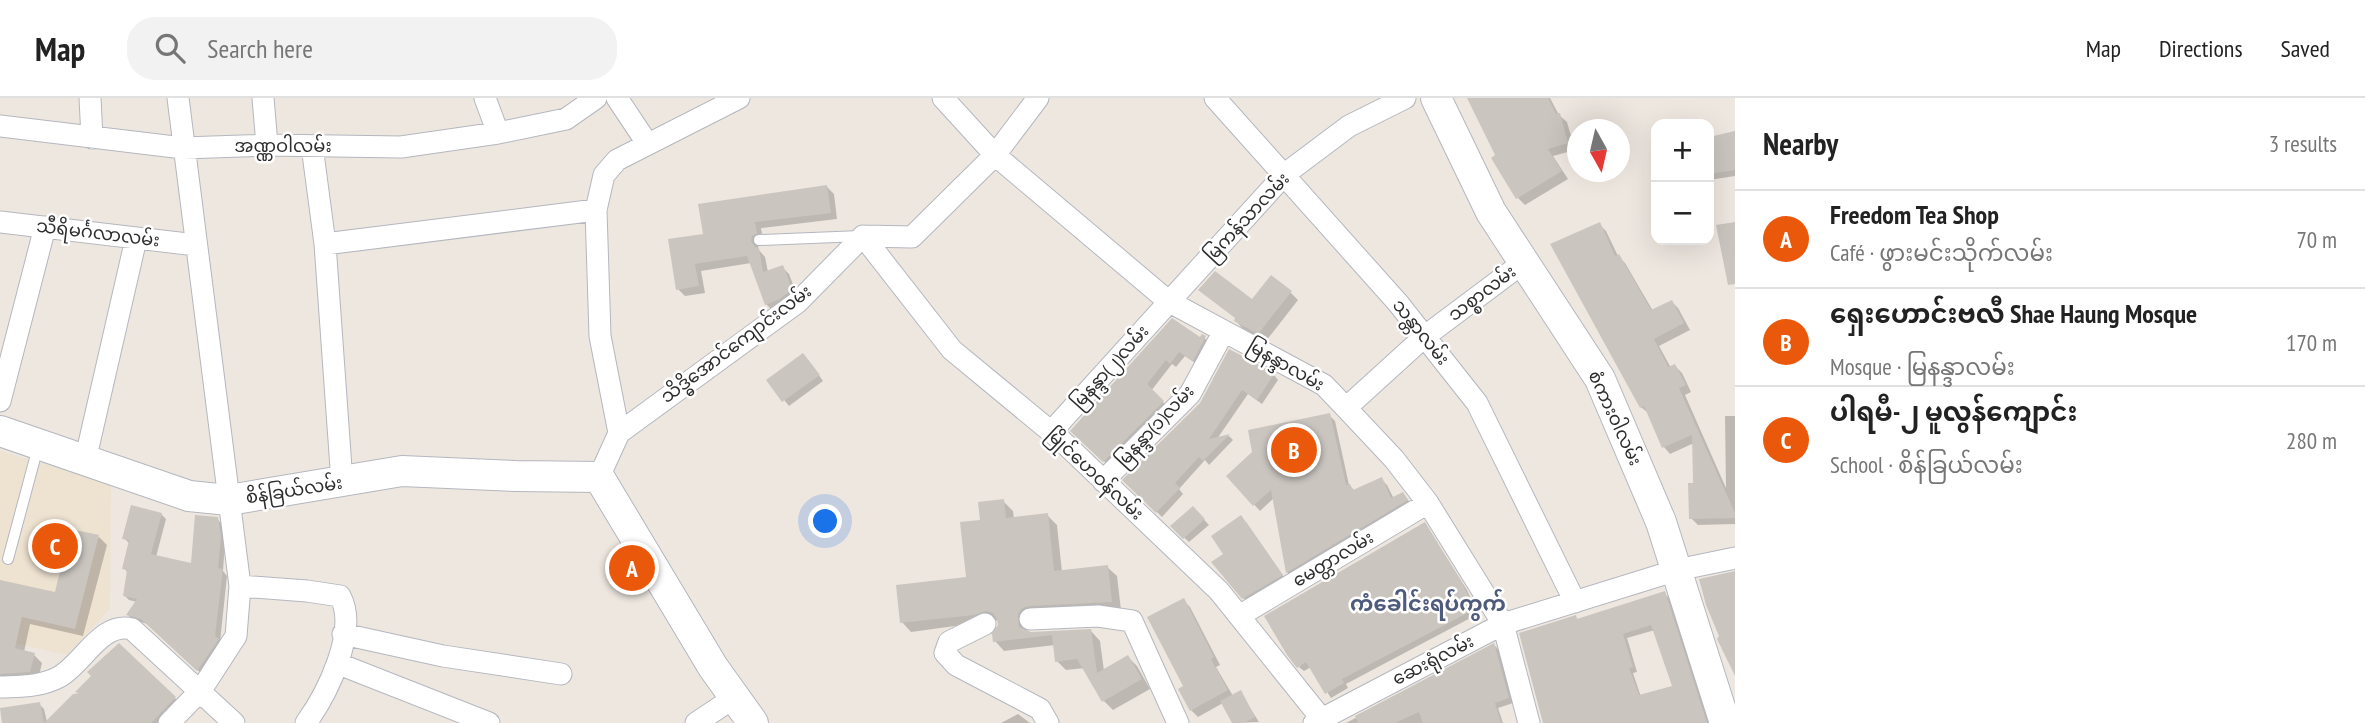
<!DOCTYPE html>
<meta charset="utf-8">
<style>
:root{--surface:#fff;--page:#f2f2f2;--text:#222;--muted:#767676;--line:#e0e0e0;--accent:#ea580c}
body{margin:0;font-family:"PT Sans Narrow","Noto Sans Myanmar",sans-serif;background:var(--page);color:var(--text)}
.controls{position:absolute;right:21px;top:21px;display:grid;overflow:hidden;border-radius:14px;box-shadow:0 7px 28px #0002}
.controls button{width:63px;height:63px;display:grid;place-items:center;padding:0;border:0;border-bottom:2px solid var(--line);background:var(--surface);color:var(--text);font:35px sans-serif}
.compass{position:absolute;left:1567px;top:21px;width:63px;height:63px;border-radius:50%;background:var(--surface);box-shadow:0 7px 28px #0002;rotate:172deg}
.you{position:absolute;left:826px;top:424px;width:24px;height:24px;margin:-18px;border:5px solid #fff;border-radius:50%;background:#1a73e8;box-shadow:0 0 0 10px #1a73e833}
.badge{display:grid;place-items:center;width:46px;height:46px;border-radius:50%;background:var(--accent);color:#fff;font-size:23px;font-weight:700}
.pin{position:absolute;translate:-50% -50%;border:4px solid #fff;box-shadow:0 2px 7px #0006}
.list{margin:0;padding:0;list-style:none}
h2{display:flex;justify-content:space-between;align-items:center;height:91px;margin:0;padding:0 28px;font-size:30px}
h2 small{font-size:23px;font-weight:400;color:var(--muted)}
.list li{display:grid;grid-template-columns:46px 1fr auto;gap:21px;align-items:center;box-sizing:border-box;height:98px;padding:0 28px;border-top:2px solid var(--line)}
.list b{display:block;font-size:26px;white-space:nowrap}
.list p{margin:0;font-size:23px;white-space:nowrap;color:var(--muted)}
.list em{font-size:23px;font-style:normal;color:var(--muted)}
.icon{flex:none;width:38px;height:38px;fill:none;stroke:currentColor;stroke-width:2;stroke-linecap:round;stroke-linejoin:round}
.map{position:relative;flex:none;width:1735px;height:625px;overflow:hidden}
header{display:flex;align-items:center;gap:42px;box-sizing:border-box;height:98px;padding:0 35px;background:var(--surface);border-bottom:2px solid var(--line)}
header strong{font-size:33px}
nav{display:flex;gap:38px;margin-inline-start:auto;font-size:24px}
.search{width:490px;height:63px;background:var(--page);display:flex;align-items:center;gap:18px;box-sizing:border-box;padding:0 24px;border-radius:28px;color:var(--muted);font-size:26px}
main{display:flex}
aside{flex:1;background:var(--surface)}
.map>svg:first-child{display:block}
</style>
<header>
<strong>Map</strong>
<div class="search"><svg class="icon" aria-label="search" viewBox="0 0 24 24"><circle cx="10" cy="10" r="6"/><path d="M15 15l6 6"/></svg>Search here</div>
<nav><a>Map</a><a>Directions</a><a>Saved</a></nav>
</header>
<main>
<div class="map">
<svg width="1735" height="625" viewBox="0 0 1735 625">
<rect width="100%" height="100%" fill="#eee7e0"/>
<path fill="#eee2d1" d="M0 353 111 385 110 511 67 557 0 542Z"/>
<path fill="#0003" fill-rule="evenodd" d="M1469 0H1550L1559 17 1567 24 1575 52 1553 58 1568 81 1525 107 1518 100 1493 60 1498 58Z
M1735 35V78L1709 82V48Z
M827 89 834 96 837 121 761 130 763 142 759 145 758 151 765 159 768 174 782 169 789 176 798 199 773 213 766 206 751 165 701 173 705 195 685 198 678 191 705 137Z
M1599 126 1606 133 1618 158 1625 165 1653 213 1672 204 1678 210 1690 232 1659 248 1671 270 1675 268 1682 275 1691 294 1685 297 1726 390 1725 318H1735V426L1698 427 1691 420 1695 386 1694 345 1670 356 1664 349 1648 315 1641 309Z
M1290 194 1298 202 1266 243 1243 231 1236 223 1252 204Z
M1172 222 1200 242 1202 238 1210 245 1198 267 1185 258 1176 269 1172 266 1151 293 1168 309 1109 368 1072 332Z
M808 262 823 283 789 308 768 282Z
M1274 277 1278 282 1262 306 1248 296 1217 341 1229 338 1233 342 1209 367 1205 362 1179 391 1183 396 1162 419 1125 382 1201 306Z
M1329 317 1335 323 1349 387 1355 393 1381 381 1387 387 1394 401 1403 396 1413 408 1293 480 1287 474 1274 400 1260 413 1228 378Z
M1003 403 1013 413 1014 421 1047 417 1057 427 1062 474 1107 469 1117 478 1121 512 1027 526V535L1091 533 1100 543 1104 573 1128 559 1137 568 1150 591 1113 612 1104 603 1085 570 1066 572 1057 563 1055 547 1004 553 995 543 1000 528 999 522 911 534 902 524 968 480 982 423Z
M1193 410 1209 427 1189 444 1173 429Z
M161 416 166 421 156 459 193 468 217 421 222 426 225 445 223 473 227 478 220 544 222 547 203 577 148 526 133 522 128 517 137 504 129 502 124 497 128 475 124 470 130 446 124 440Z
M1246 424 1286 482 1249 505 1243 500 1226 456Z
M1429 432 1467 492 1478 516 1346 586 1348 590 1331 600 1311 569 1304 573 1299 569Z
M99 439 107 447 83 538 30 526 24 554 34 557 42 565 38 582 0 581V484L57 496Z
M1664 495 1669 500 1709 625H1543L1575 519 1579 523ZM1655 532 1674 589 1641 599 1633 575 1637 574 1627 540Z
M1183 502 1190 509 1220 567 1216 569 1233 598 1240 594 1259 624 1234 625 1223 605 1198 619 1191 612 1180 592 1185 589Z
M119 547 180 605 160 625H4L39 606 44 611 47 624 80 596 78 594Z
M1494 547 1499 552 1513 605 1498 610 1503 625H1346Z
M1018 616 1030 625H1001Z"/>
<path fill="#cac5bf" fill-rule="evenodd" d="M1467 0H1548L1556 16 1560 15 1568 45 1548 51 1562 73 1516 101 1491 60 1495 57Z
M1735 33V72L1709 76V39Z
M827 87 831 115 755 124 757 135 752 138 751 143 755 149 759 150 763 174 783 167 792 191 780 201 765 207 747 158 695 166 699 188 676 192 668 141 703 136 698 106Z
M1600 124 1615 158 1619 156 1651 212 1672 202 1684 225 1654 241 1668 269 1675 266 1686 287 1679 290 1735 415V420L1689 421 1688 385H1693L1692 337 1662 350 1644 308 1640 310 1550 146Z
M1735 124V186L1728 187 1716 127Z
M1215 173 1252 201 1271 177 1292 193 1258 236 1234 223 1235 220 1198 192Z
M1172 220 1200 239 1202 236 1206 238 1193 263 1179 254 1170 266 1166 262 1147 286 1164 303 1103 364 1070 333Z
M1229 251 1275 275 1257 302 1242 292 1209 341 1230 336 1203 363 1199 359 1175 385 1180 390 1156 415 1122 382 1200 305Z
M803 255 820 277 782 304 766 282Z
M1330 315 1346 387 1350 386 1353 392 1382 379 1391 400 1403 394 1408 402 1286 475 1271 392 1253 408 1226 378 1252 354 1248 332Z
M1004 401 1006 420 1048 415 1054 473 1108 467 1112 504 1029 508 1022 510 1018 516 1019 529 1031 534 1091 531 1097 575 1128 557 1142 581 1102 604 1077 561 1055 564 1052 537 993 544 992 536 998 527 997 521 993 515 986 513 974 517 900 525 896 487 966 479 960 424 980 422 978 404Z
M131 407 162 415 151 456 191 465 195 417 218 419 221 439 218 470 223 471 215 538 219 541 197 573 141 521 126 517 137 501 123 498 127 472 122 471 129 442 122 441Z
M1193 408 1205 421 1183 441 1170 428Z
M1241 417 1283 477 1242 501 1211 464 1223 456 1211 438Z
M1425 424 1462 485 1475 511 1342 581 1344 585 1325 596 1306 564 1297 570 1287 557 1264 518Z
M70 431 99 437 75 531 22 519 15 550 35 555 30 574 0 576V482L55 494Z
M1735 473V578L1717 541 1719 538 1706 507 1699 481Z
M1665 493 1707 625H1543L1519 535 1576 517 1577 521ZM1651 527 1672 588 1639 597 1629 570 1633 569 1623 536Z
M1184 500 1214 559 1211 561 1228 592 1190 613 1178 591 1183 588 1147 519Z
M119 545 176 599 151 625H44L73 596 79 595 75 594 91 578 87 574Z
M1494 545 1509 600 1495 605 1501 625H1423L1419 614 1395 625H1358L1355 618Z
M1241 592 1255 619 1244 625H1232L1220 603Z
M40 604 44 625H2L0 610Z"/>
<g fill="none" stroke-linecap="round" stroke-linejoin="round">
<defs>
<path id="lane" d="M759 142 861 138
M8 461 38 349"/>
<path id="street" d="M90 0 92 40
M263 0 267 47
M485 0 498 35
M617 0 647 45
M943 0 995 57 1168 203 1324 287 1346 310 1394 361 1428 405 1503 526 1529 625
M1215 0 1398 205 1477 305 1575 504
M0 28 183 50 267 47 401 49 498 35 566 21 596 0
M312 48 325 146 342 384
M0 124 196 147
M863 138 952 252 1061 342 1219 493 1325 625
M325 146 596 112
M0 303 45 129
M1346 310 1424 239 1524 164
M1051 334 1285 76 1349 28 1405 0
M619 335 600 238 596 112 604 77 617 62 739 0
M85 363 136 141
M599 379 619 335 798 204 863 138 912 139 995 57 1038 0
M1103 383 1190 296 1224 233
M240 488 307 493 340 498C359 532 327 596 306 625
M1239 518 1428 405
M1030 521 1098 518 1132 523 1178 625
M985 526 949 544 945 555 956 567 1040 611 1048 625
M343 536 443 558 561 576
M339 566 489 625
M0 589C20 588 40 589 59 579 83 566 101 523 132 531L234 625
M169 625 201 592 236 538 240 488 178 0
M696 625 735 599
M1314 625 1503 526 1677 472 1735 460"/>
<path id="secondary" d="M1436 0 1491 114 1600 281 1661 424 1725 625
M0 333 189 398 229 402 402 373 516 378 599 379 713 569 753 625"/>
</defs>
<use href="#lane" stroke="#b4b7bf" stroke-width="12"/>
<use href="#street" stroke="#b4b7bf" stroke-width="23"/>
<use href="#secondary" stroke="#b4b7bf" stroke-width="32"/>
<use href="#lane" stroke="#fff" stroke-width="10"/>
<use href="#street" stroke="#fff" stroke-width="21"/>
<use href="#secondary" stroke="#fff" stroke-width="30"/>
</g>
<g text-anchor="middle" stroke-width="5" stroke-linejoin="round" paint-order="stroke">
<g font-size="18" fill="#2d2d2d" stroke="#fff">
<text x="283" y="54">အဏ္ဏဝါလမ်း</text>
<text transform="translate(1247 119) rotate(-47)" y="6">မြကန်သာလမ်း</text>
<text transform="translate(98 135) rotate(7)" y="6">သီရိမင်္ဂလာလမ်း</text>
<text transform="translate(1482 195) rotate(-37)" y="6">သစ္စာလမ်း</text>
<text transform="translate(1421 234) rotate(51)" y="6">သန္တာလမ်း</text>
<text transform="translate(736 246) rotate(-37)" y="6">သိဒ္ဓိအောင်ကျောင်းလမ်း</text>
<text transform="translate(1286 267) rotate(30)" y="6">မြနန္ဒာလမ်း</text>
<text transform="translate(1110 269) rotate(-48)" y="6">မြနန္ဒာ(၂)လမ်း</text>
<text transform="translate(1615 320) rotate(65)" y="6">စံကားဝါလမ်း</text>
<text transform="translate(1155 328) rotate(-47)" y="6">မြနန္ဒာ(၁)လမ်း</text>
<text transform="translate(1095 376) rotate(43)" y="6">မြိုင်ဟေဝန်လမ်း</text>
<text transform="translate(294 392) rotate(-9)" y="6">စိန်ခြယ်လမ်း</text>
<text transform="translate(1333 461) rotate(-31)" y="6">မေတ္တာလမ်း</text>
<text transform="translate(1433 562) rotate(-27)" y="6">ဆေးရုံလမ်း</text>
</g>
<g font-size="21" font-weight="bold" fill="#4f5b7c" stroke="#fff">
<text x="1428" y="513">ကံခေါင်းရပ်ကွက်</text>
</g>
</g>
</svg>
<div class="controls">
<button>+</button>
<button>−</button>
</div>
<svg class="compass" viewBox="-18 -18 36 36"><path d="M0-13l5 13h-10z" fill="#e53935"/><path d="M0 13l5-13h-10z" fill="#767676"/></svg>
<div class="you"></div>
<div class="pin badge" style="left:632px;top:470px">A</div>
<div class="pin badge" style="left:1294px;top:352px">B</div>
<div class="pin badge" style="left:55px;top:448px">C</div>
</div>
<aside>
<h2>Nearby<small>3 results</small></h2>
<ul class="list">
<li><span class="badge">A</span><div><b>Freedom Tea Shop</b><p>Café · ဖွားမင်းသိုက်လမ်း</p></div><em>70 m</em></li>
<li><span class="badge">B</span><div><b>ရှေးဟောင်းဗလီ Shae Haung Mosque</b><p>Mosque · မြနန္ဒာလမ်း</p></div><em>170 m</em></li>
<li><span class="badge">C</span><div><b>ပါရမီ-၂ မူလွန်ကျောင်း</b><p>School · စိန်ခြယ်လမ်း</p></div><em>280 m</em></li>
</ul>
</aside>
</main>
